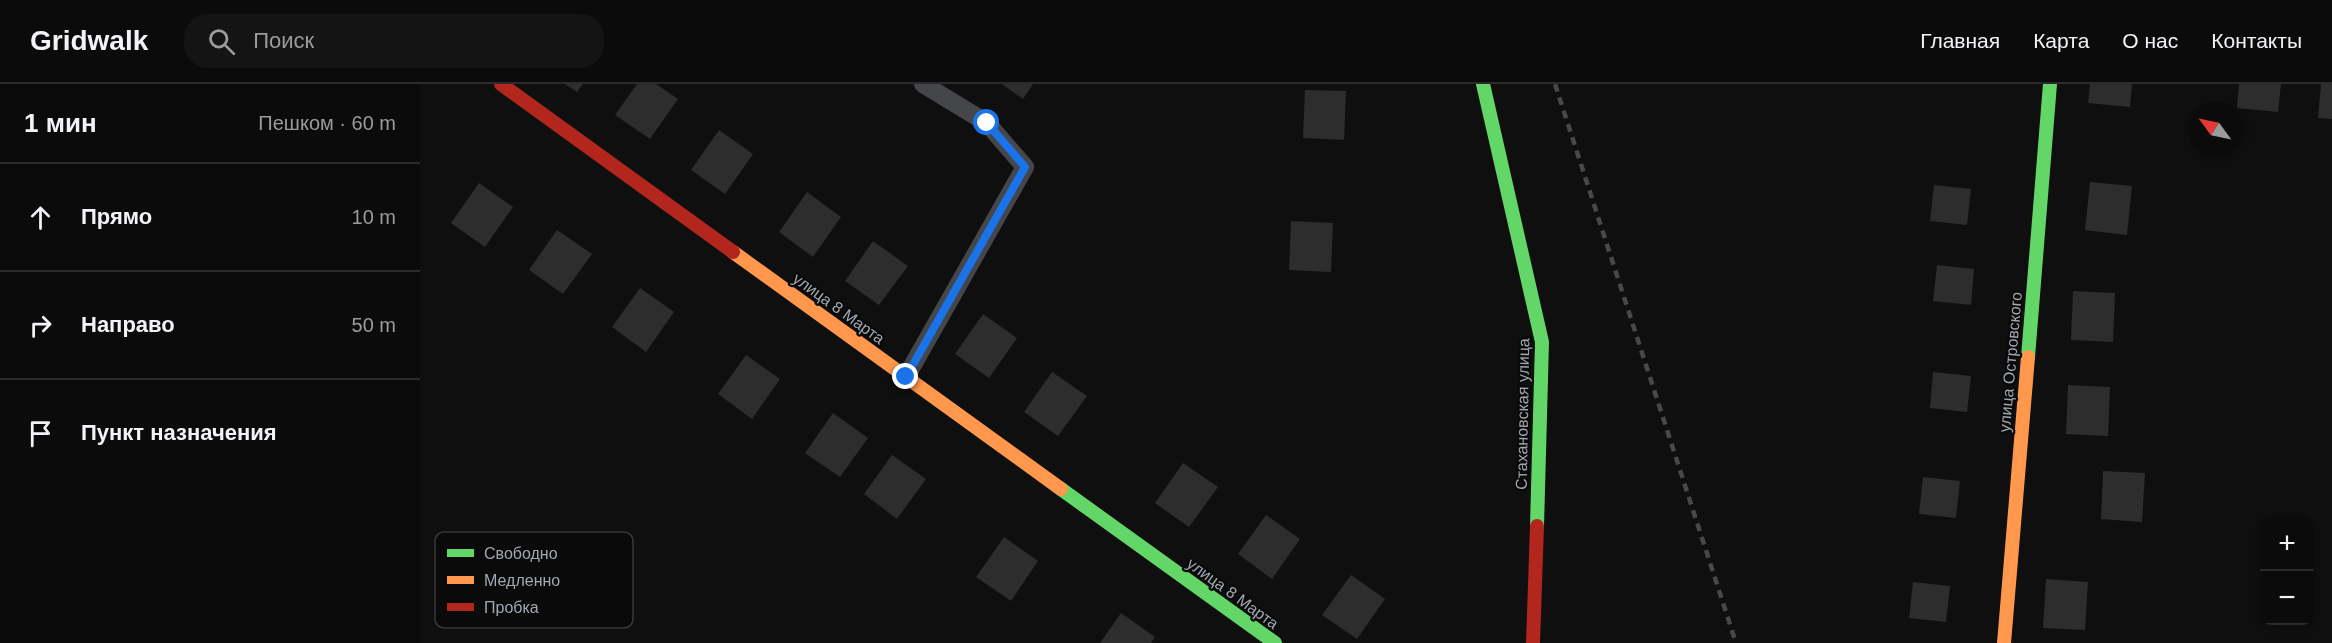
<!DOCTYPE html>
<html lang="ru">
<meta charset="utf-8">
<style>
:root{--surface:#0b0b0c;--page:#141415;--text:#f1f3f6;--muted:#9a9b9d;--line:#2b2b2d}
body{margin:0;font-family:Helvetica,sans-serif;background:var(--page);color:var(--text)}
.controls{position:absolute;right:18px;bottom:18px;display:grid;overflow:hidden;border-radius:12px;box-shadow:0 3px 9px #0003}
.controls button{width:54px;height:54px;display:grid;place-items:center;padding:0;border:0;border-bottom:2px solid var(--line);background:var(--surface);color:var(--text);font:30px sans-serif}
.compass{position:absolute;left:1768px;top:18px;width:54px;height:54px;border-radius:50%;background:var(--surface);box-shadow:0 3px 9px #0003;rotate:303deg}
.stop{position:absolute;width:18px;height:18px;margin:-14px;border:4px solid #1a73e8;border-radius:50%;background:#fff}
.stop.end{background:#1a73e8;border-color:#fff;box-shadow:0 2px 6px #0008}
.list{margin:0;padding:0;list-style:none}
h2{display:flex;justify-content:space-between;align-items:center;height:78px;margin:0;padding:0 24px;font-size:26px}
h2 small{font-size:20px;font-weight:400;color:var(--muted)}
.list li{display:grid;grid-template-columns:39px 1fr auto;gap:18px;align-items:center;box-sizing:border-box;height:108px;padding:0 24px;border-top:2px solid var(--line)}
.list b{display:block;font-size:22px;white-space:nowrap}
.list em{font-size:20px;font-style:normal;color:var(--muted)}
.icon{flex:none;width:33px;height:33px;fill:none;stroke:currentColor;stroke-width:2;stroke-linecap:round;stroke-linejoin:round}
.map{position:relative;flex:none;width:1912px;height:559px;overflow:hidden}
header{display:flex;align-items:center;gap:36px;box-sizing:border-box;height:84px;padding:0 30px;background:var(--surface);border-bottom:2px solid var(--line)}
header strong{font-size:28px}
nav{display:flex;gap:33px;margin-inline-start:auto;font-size:21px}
.search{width:420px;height:54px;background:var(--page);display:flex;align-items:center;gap:15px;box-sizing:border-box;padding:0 21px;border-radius:24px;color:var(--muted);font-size:22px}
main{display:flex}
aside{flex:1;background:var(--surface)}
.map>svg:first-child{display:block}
</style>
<header>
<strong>Gridwalk</strong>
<div class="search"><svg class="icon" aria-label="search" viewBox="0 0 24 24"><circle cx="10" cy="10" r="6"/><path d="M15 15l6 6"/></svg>Поиск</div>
<nav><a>Главная</a><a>Карта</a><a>О нас</a><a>Контакты</a></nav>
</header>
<main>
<aside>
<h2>1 мин<small>Пешком · 60 m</small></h2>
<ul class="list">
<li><svg class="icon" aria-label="ahead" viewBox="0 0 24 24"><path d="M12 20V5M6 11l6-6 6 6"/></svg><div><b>Прямо</b></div><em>10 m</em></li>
<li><svg class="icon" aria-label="right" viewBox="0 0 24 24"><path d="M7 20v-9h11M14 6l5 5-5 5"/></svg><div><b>Направо</b></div><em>50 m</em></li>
<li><svg class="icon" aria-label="arrive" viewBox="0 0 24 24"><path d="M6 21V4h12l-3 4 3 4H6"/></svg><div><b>Пункт назначения</b></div></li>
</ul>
</aside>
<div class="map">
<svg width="1912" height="559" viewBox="0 0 1912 559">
<rect width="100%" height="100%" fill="#0f0f10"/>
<path fill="#2d2d2e" d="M145 0H163L157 8Z
M217 0H236L258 15 230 55 195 31Z
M582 0H613L603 15Z
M1670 0H1712L1710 23 1668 19Z
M1819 0H1861L1858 28 1817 24Z
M1901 0H1912V35L1898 34Z
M885 6 926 7 924 56 883 54Z
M299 46 333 70 305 110 271 86Z
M1670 98 1712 102 1707 151 1665 146Z
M59 99 93 123 65 163 31 139Z
M1514 101 1551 105 1547 141 1510 137Z
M387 108 421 133 393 173 359 148Z
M871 137 913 139 911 188 869 186Z
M137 146 172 170 143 210 109 186Z
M453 157 488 182 459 221 425 197Z
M1517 181 1554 185 1551 221 1513 217Z
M220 204 254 228 226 268 192 243Z
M1653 207 1695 209 1693 258 1651 256Z
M563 230 597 254 569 294 535 270Z
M326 271 360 295 332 335 298 310Z
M632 288 667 312 638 352 604 328Z
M1513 288 1551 292 1547 328 1510 324Z
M1648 301 1690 303 1688 352 1646 350Z
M413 329 448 354 420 393 385 369Z
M472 371 506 395 477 435 444 410Z
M763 379 798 403 769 443 735 419Z
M1683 387 1725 389 1722 438 1681 435Z
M1503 393 1540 397 1536 434 1499 430Z
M846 431 880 455 852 495 818 470Z
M584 453 618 477 591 517 556 493Z
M931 491 965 515 937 555 902 531Z
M1626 495 1668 498 1665 546 1623 544Z
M1493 498 1530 502 1526 538 1489 534Z
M701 529 735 553 731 559H680Z"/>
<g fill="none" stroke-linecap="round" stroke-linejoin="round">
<path stroke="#454649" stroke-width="18" d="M486 293 605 83 567 39 503 0"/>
<path stroke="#63d668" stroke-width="14" d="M1063 0 1122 258 1117 442
M1608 273 1630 0
M641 405 855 559"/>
<path stroke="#ff974d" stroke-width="14" d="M313 168 641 405
M1584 559 1608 273"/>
<path stroke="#b3261e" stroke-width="14" d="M81 0 313 168
M1113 559 1117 442"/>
<path stroke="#47484a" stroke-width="4.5" stroke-dasharray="8 6" stroke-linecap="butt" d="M1135 0 1316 559"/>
</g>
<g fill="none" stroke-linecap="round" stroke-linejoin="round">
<path stroke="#1a73e8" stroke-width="8" d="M486 293 605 83 567 39"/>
</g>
<g text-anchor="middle" stroke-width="4.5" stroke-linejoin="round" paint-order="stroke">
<g font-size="16" fill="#a1a7af" stroke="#0a0a0b">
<text transform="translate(419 224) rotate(36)" y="6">улица 8 Марта</text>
<text transform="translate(1590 278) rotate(-85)" y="6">улица Островского</text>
<text transform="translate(1102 330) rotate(-89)" y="6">Стахановская улица</text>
<text transform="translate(813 509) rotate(36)" y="6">улица 8 Марта</text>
</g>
</g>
<rect x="15" y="448" width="198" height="96" rx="9" fill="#0a0a0b" stroke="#37393c" stroke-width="1.5"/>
<rect x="27" y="465" width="27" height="8" fill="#63d668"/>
<rect x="27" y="492" width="27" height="8" fill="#ff974d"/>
<rect x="27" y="519" width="27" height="8" fill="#b3261e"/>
<g font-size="16" fill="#a1a7af">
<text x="64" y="475">Свободно</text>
<text x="64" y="502">Медленно</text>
<text x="64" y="529">Пробка</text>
</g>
</svg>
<div class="controls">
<button>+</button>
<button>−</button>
</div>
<svg class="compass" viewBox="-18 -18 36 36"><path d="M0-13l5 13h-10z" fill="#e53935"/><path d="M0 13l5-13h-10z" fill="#9a9b9d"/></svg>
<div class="stop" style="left:567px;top:39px"></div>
<div class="stop end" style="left:486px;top:293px"></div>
</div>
</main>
